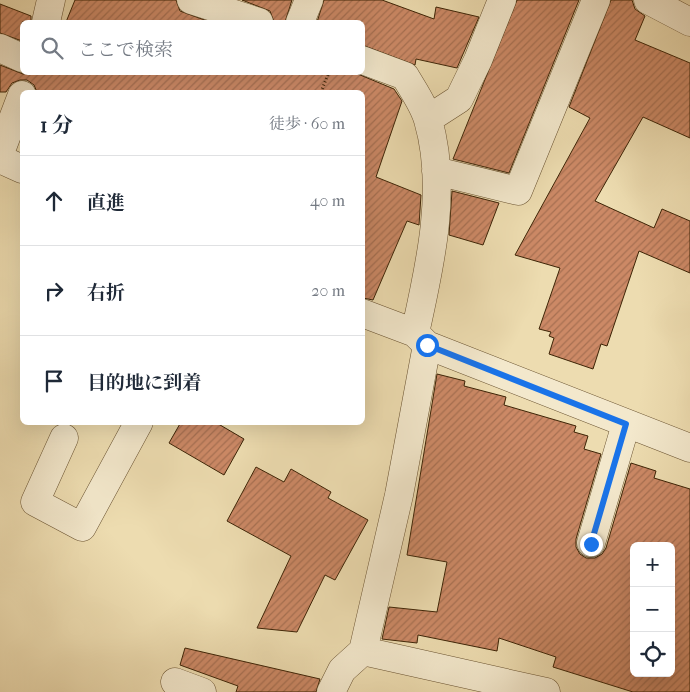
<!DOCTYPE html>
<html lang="ja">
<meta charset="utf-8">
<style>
:root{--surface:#fff;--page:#f2f2f3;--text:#1f2937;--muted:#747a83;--line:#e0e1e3}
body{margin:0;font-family:"IM FELL French Canon","Noto Serif JP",serif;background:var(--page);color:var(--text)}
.controls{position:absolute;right:15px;bottom:15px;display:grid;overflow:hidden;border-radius:8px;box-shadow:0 5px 20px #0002}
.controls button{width:45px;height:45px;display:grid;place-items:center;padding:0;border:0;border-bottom:1px solid var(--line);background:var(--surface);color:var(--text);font:25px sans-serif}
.stop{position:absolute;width:15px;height:15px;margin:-11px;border:4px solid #1a73e8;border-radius:50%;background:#fff}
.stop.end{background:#1a73e8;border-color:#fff;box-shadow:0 1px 5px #0008}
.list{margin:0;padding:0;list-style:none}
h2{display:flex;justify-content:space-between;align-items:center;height:65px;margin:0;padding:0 20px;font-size:21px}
h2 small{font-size:16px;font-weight:400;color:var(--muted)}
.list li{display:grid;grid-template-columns:32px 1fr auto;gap:15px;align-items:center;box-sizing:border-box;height:90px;padding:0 20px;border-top:1px solid var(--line)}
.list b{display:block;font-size:19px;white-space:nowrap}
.list em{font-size:16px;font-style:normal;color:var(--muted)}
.icon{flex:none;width:28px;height:28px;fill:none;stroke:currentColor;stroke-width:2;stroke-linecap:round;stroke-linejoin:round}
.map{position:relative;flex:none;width:690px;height:692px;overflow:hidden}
.search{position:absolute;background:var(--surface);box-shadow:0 5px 20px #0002;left:20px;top:20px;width:345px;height:55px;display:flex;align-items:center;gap:12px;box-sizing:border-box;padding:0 18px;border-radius:8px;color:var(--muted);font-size:19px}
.panel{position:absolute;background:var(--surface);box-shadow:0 5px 20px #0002;left:20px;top:90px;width:345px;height:335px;border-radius:8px}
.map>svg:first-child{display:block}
</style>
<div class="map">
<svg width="690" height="692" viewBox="0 0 690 692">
<defs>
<pattern id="building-hatch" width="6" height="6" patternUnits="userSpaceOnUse" patternTransform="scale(1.25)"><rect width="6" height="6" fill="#cc8966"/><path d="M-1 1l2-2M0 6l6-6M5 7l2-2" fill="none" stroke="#a77052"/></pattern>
</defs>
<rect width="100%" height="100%" fill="#eddcb0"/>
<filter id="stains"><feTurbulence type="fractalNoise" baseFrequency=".004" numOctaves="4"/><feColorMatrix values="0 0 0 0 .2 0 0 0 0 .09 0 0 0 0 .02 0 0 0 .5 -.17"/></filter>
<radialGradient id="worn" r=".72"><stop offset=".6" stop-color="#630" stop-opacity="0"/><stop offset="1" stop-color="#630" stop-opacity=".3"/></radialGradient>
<path fill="url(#building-hatch)" stroke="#3d2406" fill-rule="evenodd" d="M75 0H176L180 11 210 22H66Z
M242 0H292L285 22H274L270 11Z
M324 0H382L434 19 436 7 479 17 457 68 416 59 415 65 362 45V22H317Z
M517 0H579L509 173 453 159Z
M611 0H632L635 9 645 16 635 40 690 63V138L643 117 595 201 654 228 662 209 690 221V273L639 251 607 346 601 344 593 369 549 354 554 338 549 336 551 332 539 329 560 268 515 255 590 118 569 107Z
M0 4 31 16V22H22V41L0 33Z
M0 65 23 74 353 72 394 89 402 101 376 177 421 195 419 225 407 221 373 300 363 298 362 92H37L34 85 27 80H20L12 83 6 92H0Z
M452 191 499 203 483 245 449 235Z
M437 374 465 381 464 386 506 397 504 405 576 426 574 432 588 436 584 449 601 454 576 539V547L580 554 586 558H595L602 554 606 548 631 463 656 471 654 478 690 489V692H633L553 667 556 657 499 638 497 651 418 635 417 643 382 639 389 607 437 612 447 562 407 555ZM634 546H671V673H634Z
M181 422H215L244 439 224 475 169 443Z
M256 467 284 482 291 469 331 492 328 498 368 520 335 580 325 575 297 632 257 628 291 556 227 521Z
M185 648 320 679 316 692H236L238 686 180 665Z"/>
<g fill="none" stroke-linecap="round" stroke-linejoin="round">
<defs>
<path id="minor" d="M191 0 259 22
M648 0 690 22
M46 22 51 0
M300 22 309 0
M0 48 22 58
M362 60 405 76C413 90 424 105 428 120 448 188 430 266 415 333
M428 119 459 99 478 60 502 0
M0 153 22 95
M0 159 22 169
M436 171 518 191 596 0
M362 313 415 333 427 345 690 448
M64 438 35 502 82 527 139 422
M591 543 626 424
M363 651 546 692
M175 682 202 692
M331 692 342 670 363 651 399 495 427 345"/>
</defs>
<use href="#minor" stroke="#695230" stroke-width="29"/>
<path stroke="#3d2406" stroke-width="3" stroke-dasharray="1 2.5" stroke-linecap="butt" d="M321 92 329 72"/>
<use href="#minor" stroke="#f3e8cc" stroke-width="28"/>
</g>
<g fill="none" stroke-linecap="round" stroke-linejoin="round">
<path stroke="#1a73e8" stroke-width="6" d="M427 345 626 424 591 544"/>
</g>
<rect width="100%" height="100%" filter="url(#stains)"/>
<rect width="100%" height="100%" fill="url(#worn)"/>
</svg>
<div class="controls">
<button>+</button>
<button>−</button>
<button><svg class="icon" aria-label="locate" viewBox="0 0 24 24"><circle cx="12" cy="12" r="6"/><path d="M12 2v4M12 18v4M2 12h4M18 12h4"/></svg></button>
</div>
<div class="stop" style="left:427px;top:345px"></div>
<div class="stop end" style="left:591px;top:544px"></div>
<div class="search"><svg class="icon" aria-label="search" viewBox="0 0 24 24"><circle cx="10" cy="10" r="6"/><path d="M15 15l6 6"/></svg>ここで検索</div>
<section class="panel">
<h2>1 分<small>徒歩 · 60 m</small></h2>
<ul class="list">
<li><svg class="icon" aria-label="ahead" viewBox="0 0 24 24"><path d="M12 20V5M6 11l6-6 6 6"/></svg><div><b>直進</b></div><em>40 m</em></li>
<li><svg class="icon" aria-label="right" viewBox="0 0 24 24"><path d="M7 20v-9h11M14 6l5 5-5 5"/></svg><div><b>右折</b></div><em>20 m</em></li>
<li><svg class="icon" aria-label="arrive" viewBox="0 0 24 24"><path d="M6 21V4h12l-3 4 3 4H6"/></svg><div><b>目的地に到着</b></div></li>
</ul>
</section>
</div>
